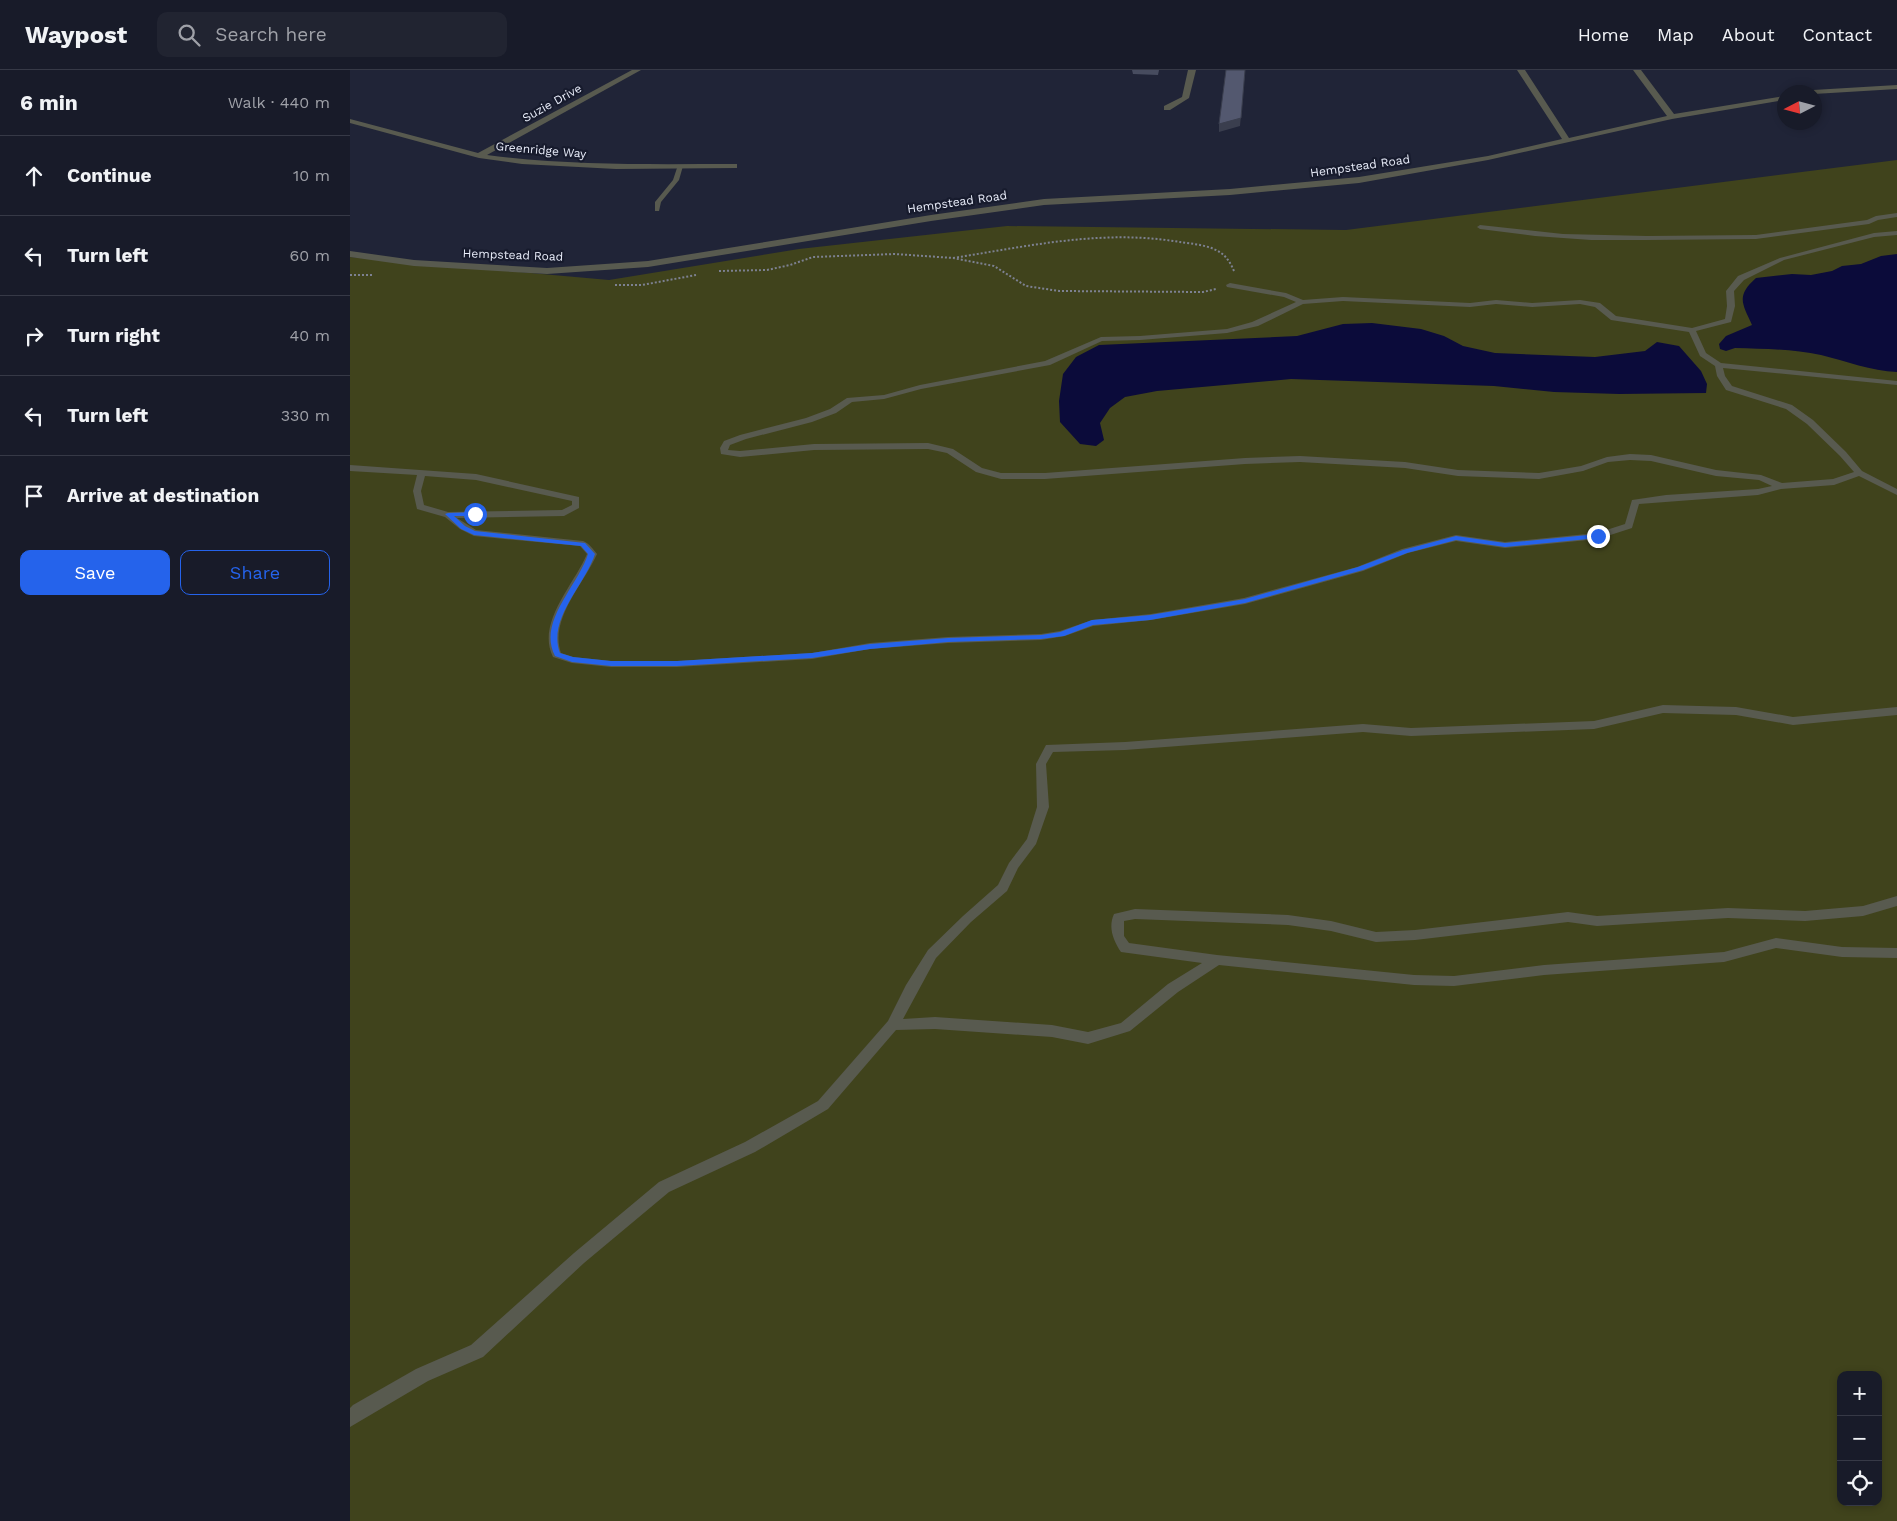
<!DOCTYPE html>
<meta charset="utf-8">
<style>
:root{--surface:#181b29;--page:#212431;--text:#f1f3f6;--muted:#9fa1a8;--line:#363946;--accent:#2563eb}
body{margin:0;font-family:"Work Sans",sans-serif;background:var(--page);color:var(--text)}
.controls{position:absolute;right:15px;bottom:15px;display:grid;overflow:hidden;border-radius:10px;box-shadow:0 2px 8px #0003}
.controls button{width:45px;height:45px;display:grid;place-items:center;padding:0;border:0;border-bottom:1px solid var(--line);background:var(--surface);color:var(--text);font:25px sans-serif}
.compass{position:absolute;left:1427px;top:15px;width:45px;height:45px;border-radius:50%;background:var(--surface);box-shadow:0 2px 8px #0003;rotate:264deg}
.stop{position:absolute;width:15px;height:15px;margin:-11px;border:4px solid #2563eb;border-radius:50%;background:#fff}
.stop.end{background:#2563eb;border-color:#fff;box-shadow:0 1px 5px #0008}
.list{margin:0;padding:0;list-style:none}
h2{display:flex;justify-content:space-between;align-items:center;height:65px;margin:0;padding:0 20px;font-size:21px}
h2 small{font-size:16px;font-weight:400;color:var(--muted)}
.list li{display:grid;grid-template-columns:32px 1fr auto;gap:15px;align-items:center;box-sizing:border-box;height:80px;padding:0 20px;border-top:1px solid var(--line)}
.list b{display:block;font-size:19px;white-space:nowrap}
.list em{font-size:16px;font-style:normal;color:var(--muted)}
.actions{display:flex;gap:10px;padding:15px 20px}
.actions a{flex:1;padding:11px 0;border:1px solid var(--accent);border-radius:10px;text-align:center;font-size:18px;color:var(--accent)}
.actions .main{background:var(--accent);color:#fff}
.icon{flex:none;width:28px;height:28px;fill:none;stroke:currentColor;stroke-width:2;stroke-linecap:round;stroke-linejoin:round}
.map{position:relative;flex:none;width:1547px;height:1451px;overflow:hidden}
header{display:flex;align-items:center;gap:30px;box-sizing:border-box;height:70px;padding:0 25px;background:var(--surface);border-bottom:1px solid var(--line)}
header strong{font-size:24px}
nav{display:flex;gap:28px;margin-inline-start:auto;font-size:18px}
.search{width:350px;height:45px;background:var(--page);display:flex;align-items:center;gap:12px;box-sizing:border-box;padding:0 18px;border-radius:10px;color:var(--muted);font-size:19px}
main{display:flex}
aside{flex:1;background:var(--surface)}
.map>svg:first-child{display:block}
</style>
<header>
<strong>Waypost</strong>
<div class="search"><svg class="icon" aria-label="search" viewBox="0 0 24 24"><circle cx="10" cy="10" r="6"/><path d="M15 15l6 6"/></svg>Search here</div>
<nav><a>Home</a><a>Map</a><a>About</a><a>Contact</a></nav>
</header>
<main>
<aside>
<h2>6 min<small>Walk · 440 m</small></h2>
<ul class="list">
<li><svg class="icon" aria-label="ahead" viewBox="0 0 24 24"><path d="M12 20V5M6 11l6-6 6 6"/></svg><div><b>Continue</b></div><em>10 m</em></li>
<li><svg class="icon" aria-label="left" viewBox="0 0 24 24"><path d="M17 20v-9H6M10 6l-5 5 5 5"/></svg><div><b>Turn left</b></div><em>60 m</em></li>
<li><svg class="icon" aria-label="right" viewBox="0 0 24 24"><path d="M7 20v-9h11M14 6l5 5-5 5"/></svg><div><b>Turn right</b></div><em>40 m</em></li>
<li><svg class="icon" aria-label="left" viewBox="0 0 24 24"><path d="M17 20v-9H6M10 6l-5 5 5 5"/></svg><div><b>Turn left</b></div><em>330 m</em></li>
<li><svg class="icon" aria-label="arrive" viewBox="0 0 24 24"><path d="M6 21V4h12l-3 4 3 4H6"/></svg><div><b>Arrive at destination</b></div></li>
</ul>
<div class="actions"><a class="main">Save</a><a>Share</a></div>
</aside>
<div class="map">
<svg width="1547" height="1451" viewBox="0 0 1547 1451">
<rect width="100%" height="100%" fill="#202437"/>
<path fill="#40431c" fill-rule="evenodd" d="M1547 90V1451H0V187L259 210 449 179 657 156 996 160ZM1491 1305H1528V1432H1491Z"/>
<path fill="#0b0b3a" d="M1547 184V302C1521 301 1496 291 1471 285 1443 279 1414 279 1385 278L1376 281 1370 279 1369 274 1376 266 1402 255C1392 233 1386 226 1406 208L1442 204 1461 205 1482 201 1492 196 1511 194 1531 186Z
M1022 253 1071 259 1094 266 1113 276 1145 283 1245 287 1295 281 1307 272 1329 276 1351 301 1357 314 1356 323 1269 324 1204 322 1144 316 941 309 807 321 775 327 760 338 750 353 754 370 746 376 730 374 710 352 709 331 713 304 726 287 749 275 947 266 993 254Z"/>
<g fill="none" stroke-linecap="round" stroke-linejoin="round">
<path stroke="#7d8191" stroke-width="2" stroke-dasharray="2 2" stroke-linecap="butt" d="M603 188C679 176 753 159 830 172 843 174 860 175 871 183 877 187 881 194 884 201
M369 201 417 200 440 195 463 187 545 184 603 188 644 196 676 216 709 221 853 222 866 219
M0 205H22
M265 215H292L346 205"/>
<path fill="#585a4f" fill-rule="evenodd" d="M328 95 333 96 329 110 311 132 309 141H305V132L323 110Z
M1547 143V147L1528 150 1519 154 1406 169 1297 170H1241L1185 166 1130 159 1127 157 1130 155 1213 164 1297 166 1406 165 1517 150 1526 146Z
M1547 161V165L1524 167 1434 190 1394 210 1384 221 1385 236 1381 252 1346 261 1356 283 1371 293 1547 311V315L1373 298 1375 306 1382 316 1442 335 1463 350 1496 382 1512 401 1547 419V425L1509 406 1484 415 1431 419 1408 425 1289 434 1282 458 1248 469 1155 478 1106 471 1058 483 1013 501 895 534 801 550 743 556 715 566 691 570 598 573 520 579 462 589 327 597H261L222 593 203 587C186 553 224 515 237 484L230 476 124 466 110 459 95 447 67 439 63 421 67 405 0 401V395L126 404 229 427V438L214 446 107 448 126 460 233 471C239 473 243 479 247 484 234 514 199 549 211 583L223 587 261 591H327L462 583 520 573 598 567 691 564 710 561 742 550 801 544 894 528 1007 497 1052 479 1106 465 1155 472 1247 463 1275 454 1282 430 1316 425 1408 419 1422 416 1409 410 1366 406 1301 391 1280 390 1258 392 1233 401 1189 409 1108 406 1055 398 950 392 895 394 695 409H651L626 402 597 383 578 379 464 380 390 387 371 384 370 378 374 371 390 365 456 348 480 339 497 328 534 325 570 315 695 291 751 267 790 266 877 259 902 252 946 232 934 227 877 217 876 215 880 213 936 223 953 230 993 227 1120 233 1146 230 1182 233 1230 230 1250 233 1266 246 1342 258 1375 249 1377 236 1376 221 1388 206 1430 188 1524 163ZM993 231 1120 237 1146 234 1182 237 1230 234 1245 237 1261 250 1339 262 1350 286 1365 296 1367 306 1376 320 1436 339 1457 354 1490 386 1504 402 1483 409 1432 413 1411 405 1366 400 1301 385 1280 384 1257 387 1231 396 1189 403 1108 400 1055 392 950 386 895 388 695 403H651L632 398 603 379 578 373 464 374 390 381 378 380 380 375 396 369 462 352 486 343 502 332 534 329 571 319 700 295 752 271 790 270 877 263 908 256 953 234ZM75 406 126 410 222 431V435L212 440 98 442 74 435 71 421Z
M1313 635 1386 637 1443 647 1547 637V645L1443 655 1386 645 1313 643 1244 659 1061 666 1013 662 775 680 703 682 696 694 699 737 686 774 668 798 657 821 621 852 586 888 553 949 585 947 702 955 738 962 771 953 818 914 852 893 771 882C763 870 758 857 764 844L785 839 938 845 981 851 1026 862 1065 860 1218 842 1247 846 1378 838 1455 841 1513 836 1547 826V836L1513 846 1455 851 1378 848 1247 856 1218 852 1065 870 1026 872 981 861 938 855 785 849 774 851V866L779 873 867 885 1064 905 1104 906 1194 895 1374 882 1426 868 1492 877 1547 878V888L1492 887 1426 878 1374 892 1194 905 1104 916 1064 915 869 895 828 922 780 961 738 974 702 967 585 959 546 960 478 1039 405 1082 319 1122 234 1193 133 1287 78 1311 0 1357V1338L3 1335 66 1299 121 1275 224 1183 309 1112 395 1072 468 1031 538 951 556 915 578 880 613 846 648 815 659 793 677 769 687 737 686 694 696 675 775 672 1013 654 1061 658 1244 651Z"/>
<path fill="#585a4f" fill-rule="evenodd" d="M282 0H291L137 85C219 96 302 94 384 94H387V98L266 99 172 94 129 88 0 53V49L128 83Z
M838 0H846L839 28 820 40H814V36L832 27Z
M1167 0H1175L1219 68 1317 46 1283 0H1291L1324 44 1434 26V30L1322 49 1138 90 1009 113 880 125 694 135 581 151 298 197 197 204 64 196 0 187V181L64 190 197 198 298 191 581 145 694 129 880 119 1009 107 1138 86 1212 69Z
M1547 15V19L1464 24V22H1459L1463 20Z"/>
</g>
<path fill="#474c5f" d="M782 0H809L808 5 783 4Z"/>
<path fill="#3a3e4e" d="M895 0 890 56 869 62V54Z"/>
<path fill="#53586f" stroke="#3a3e4e" d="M876 0H895L891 48 869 54Z"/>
<path fill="#2563eb" d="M127 442 128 444 125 446H104L115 456 125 461 235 473 245 484C235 515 197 549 210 583L223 587 261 591H327L462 583 520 574 598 568 691 565 710 562 742 550 800 545 895 529 1008 497 1053 480 1106 466 1155 473 1248 464 1251 466 1248 468 1155 477 1106 470 1057 483 1013 500 895 533 800 550 743 555 714 566 691 569 598 572 520 579 462 588 327 596H261L222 592 205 586C187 552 228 516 238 484L231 476 124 465 111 459 95 444 98 443Z"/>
<g text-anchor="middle" stroke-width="4.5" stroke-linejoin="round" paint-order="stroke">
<g font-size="12" fill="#e8ecf9" stroke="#171b2d">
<text transform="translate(202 33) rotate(-29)" y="4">Suzie Drive</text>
<text transform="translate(191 80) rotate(5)" y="4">Greenridge Way</text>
<text transform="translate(1010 96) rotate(-8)" y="4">Hempstead Road</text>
<text transform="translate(607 132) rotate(-8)" y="4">Hempstead Road</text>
<text transform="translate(163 185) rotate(2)" y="4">Hempstead Road</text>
</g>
</g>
</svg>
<div class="controls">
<button>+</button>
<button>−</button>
<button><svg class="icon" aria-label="locate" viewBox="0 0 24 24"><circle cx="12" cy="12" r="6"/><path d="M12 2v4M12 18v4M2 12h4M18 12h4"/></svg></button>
</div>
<svg class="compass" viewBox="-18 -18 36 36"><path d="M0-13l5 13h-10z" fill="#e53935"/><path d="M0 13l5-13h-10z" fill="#9fa1a8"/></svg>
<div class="stop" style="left:125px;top:444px"></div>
<div class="stop end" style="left:1248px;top:466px"></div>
</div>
</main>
